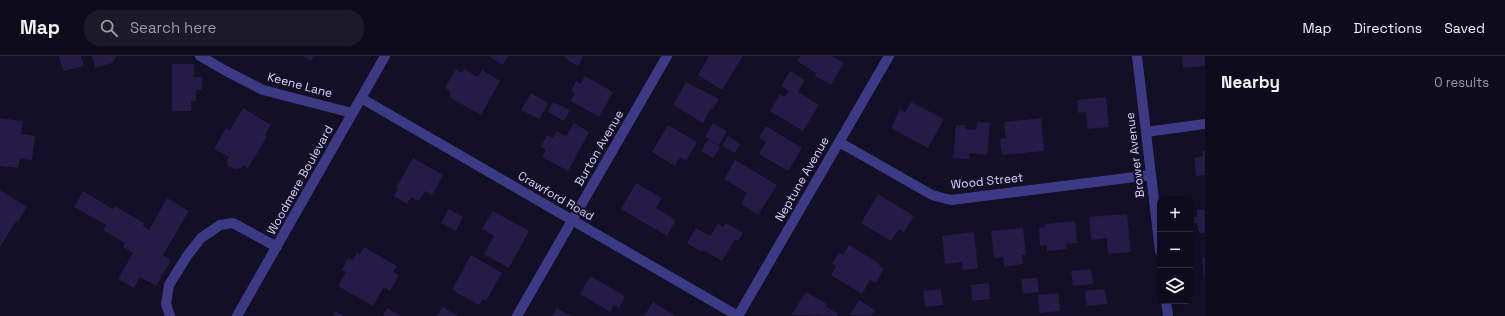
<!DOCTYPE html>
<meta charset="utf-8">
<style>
:root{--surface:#0e0b1c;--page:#1c1929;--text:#f1f3f6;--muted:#9b9ba3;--line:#2e2b3b}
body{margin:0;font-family:"Space Grotesk",sans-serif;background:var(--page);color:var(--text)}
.controls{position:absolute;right:12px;bottom:12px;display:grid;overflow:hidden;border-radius:8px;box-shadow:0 4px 16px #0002}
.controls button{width:36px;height:36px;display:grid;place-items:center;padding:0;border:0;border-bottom:1px solid var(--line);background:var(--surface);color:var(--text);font:20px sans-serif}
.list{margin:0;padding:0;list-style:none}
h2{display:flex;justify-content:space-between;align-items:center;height:52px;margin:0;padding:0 16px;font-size:17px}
h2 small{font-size:13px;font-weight:400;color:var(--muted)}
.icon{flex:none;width:22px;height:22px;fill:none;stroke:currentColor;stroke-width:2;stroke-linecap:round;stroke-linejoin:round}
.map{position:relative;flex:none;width:1205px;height:260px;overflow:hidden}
header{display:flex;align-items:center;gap:24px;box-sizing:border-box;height:56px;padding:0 20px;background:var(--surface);border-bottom:1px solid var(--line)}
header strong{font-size:19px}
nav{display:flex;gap:22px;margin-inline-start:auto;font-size:14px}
.search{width:280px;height:36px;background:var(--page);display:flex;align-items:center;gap:10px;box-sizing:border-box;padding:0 14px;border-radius:16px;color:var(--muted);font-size:15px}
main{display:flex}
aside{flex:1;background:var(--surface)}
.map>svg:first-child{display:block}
</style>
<header>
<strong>Map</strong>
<div class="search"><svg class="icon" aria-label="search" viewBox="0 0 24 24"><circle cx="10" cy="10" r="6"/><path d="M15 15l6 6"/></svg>Search here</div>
<nav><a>Map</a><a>Directions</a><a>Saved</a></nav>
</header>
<main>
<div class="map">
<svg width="1205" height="260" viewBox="0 0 1205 260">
<rect width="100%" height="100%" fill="#130f26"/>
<path fill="#241b47" d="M59 0H81L84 10 63 15Z
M92 0H117L112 7 95 12Z
M302 0H314L311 5Z
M491 0H508L503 9 490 1Z
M565 0H583L578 10 564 2Z
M709 0H743L722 34 698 19Z
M800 0H832L844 7 831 29 815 20 816 17 797 5Z
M1182 0H1205V10L1183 12Z
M172 8H194V21H202V34H196V45H191V55H172Z
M456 13 462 17 464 13 478 21 482 14 500 25 481 59 449 41 451 36 445 32Z
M790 15 805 24 798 36 819 49 803 75 770 55 780 38 785 41 789 35 781 30Z
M585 20 613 36 599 61 571 45 575 37 571 35 576 25 580 28Z
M686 26 719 43 713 53 711 52 703 67 673 49Z
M531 37 548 47 539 63 521 54Z
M1106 41 1109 71 1087 73 1086 56 1078 57 1077 44Z
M553 46 570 54 564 65 548 56Z
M911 46 944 63 928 92 891 72 900 53 905 56Z
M243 52 271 69 265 79 267 80 248 112 243 109 241 112 236 113 228 110 227 104 229 101 214 93 226 72 230 74Z
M0 62 23 65 21 78 35 80 32 104 20 102 18 112 0 110Z
M1041 62 1044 95 1002 99 1000 83 1006 82 1004 66Z
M977 66 990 67 987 99 970 97 969 103 953 102 956 69H965L966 73 976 74Z
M574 67 589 76 568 115 542 101 546 94 541 91 547 79 553 82 557 75 566 80Z
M713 67 727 75 719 89 705 81Z
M668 69 697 86 686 105 680 101 675 110 652 96Z
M766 70 802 92 788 115 759 98 766 86 759 82Z
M728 80 740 88 735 97 722 90Z
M708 83 720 91 713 102 701 95Z
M1202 95H1205V119L1196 120 1194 102 1203 100Z
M413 102 443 119 432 139 425 135 419 145 411 141 407 148 394 140 398 133 396 132Z
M735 104 777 129 758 159 741 148 747 137 724 123Z
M636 127 662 142 656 152 676 164 667 180 621 153Z
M0 134 27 151 18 166 16 165 0 191Z
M83 135 113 153 115 150 144 167 143 170 149 174 167 142 189 155 163 199 171 204 156 230 140 221 134 232 118 223 133 197 123 191 125 187 103 174 106 169 74 151Z
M878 138 914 160 904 176 899 173 891 185 861 167Z
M449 153 463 161 456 175 441 167Z
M1205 153V177H1199L1197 167H1194V161H1197V154Z
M493 155 529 175 509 212 484 198 494 180 482 173Z
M1127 158 1131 196 1108 198 1107 182 1091 184 1089 161Z
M1075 165 1077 187 1066 188 1067 193 1047 195V189L1040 190 1039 172 1045 171V168Z
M726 167 743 177 738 185 735 183 722 205 703 194 702 196 687 187 696 172 710 180 718 168 723 171Z
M1023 172 1026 199H1022L1023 208 1004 211 1003 201 994 202 991 175Z
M974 176 978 212 963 214 962 206 945 208 942 180Z
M849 189 880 208 879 210 884 213 876 227 870 224 862 238 831 219 836 210 832 208 839 197 843 199Z
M364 191 397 210 393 216 399 219 390 235 384 231 373 250 338 230 346 216 342 214 348 202 353 204 357 196 360 198Z
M471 199 502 217 486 245 483 243 479 249 452 234Z
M1202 201H1205V222H1204Z
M1091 213 1093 228 1073 230 1071 215Z
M590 220 625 240 619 252 614 249 610 256 580 238Z
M1037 222 1039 236 1023 238 1021 223Z
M989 227 990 243 972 245 971 229Z
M941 233 943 249 925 251 923 235Z
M1105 233 1107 248 1087 250 1085 235Z
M806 236 827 248 825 250 838 258 837 260 791 259Z
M1058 237 1060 255 1039 257 1038 239Z
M859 244 875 254 871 260 850 259Z
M653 246 675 260H644Z
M442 251 458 260H437Z
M387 252 401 260H383Z
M557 252 571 260H552Z
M335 255 344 260H333Z"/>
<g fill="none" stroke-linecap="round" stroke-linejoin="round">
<path stroke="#3d3a85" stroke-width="10" d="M200 0 226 15 263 34 352 57
M1137 0 1160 195
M361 42 738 260
M1146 76 1205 68
M839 86 932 139 951 144 1151 119
M1166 245 1168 260
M170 260 166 248 169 229 187 200 201 182 220 169 233 167 277 191
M237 260 385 0
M517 260 667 0
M738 260 889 0"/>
</g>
<g text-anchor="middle" stroke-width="4" stroke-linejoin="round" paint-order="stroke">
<g font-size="12" fill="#d9d4ff" stroke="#130f26">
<text transform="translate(300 29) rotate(15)" y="4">Keene Lane</text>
<text transform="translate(599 92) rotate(-60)" y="4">Burton Avenue</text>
<text transform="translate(1135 99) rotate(-97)" y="4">Brower Avenue</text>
<text transform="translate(802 123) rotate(-60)" y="4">Neptune Avenue</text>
<text transform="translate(300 124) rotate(-61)" y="4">Woodmere Boulevard</text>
<text transform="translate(987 125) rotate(-6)" y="4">Wood Street</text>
<text transform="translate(556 140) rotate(30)" y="4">Crawford Road</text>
</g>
</g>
</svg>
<div class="controls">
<button>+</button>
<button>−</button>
<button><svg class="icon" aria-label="layers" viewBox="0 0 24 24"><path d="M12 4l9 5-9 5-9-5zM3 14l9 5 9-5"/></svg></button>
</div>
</div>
<aside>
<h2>Nearby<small>0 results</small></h2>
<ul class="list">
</ul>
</aside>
</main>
